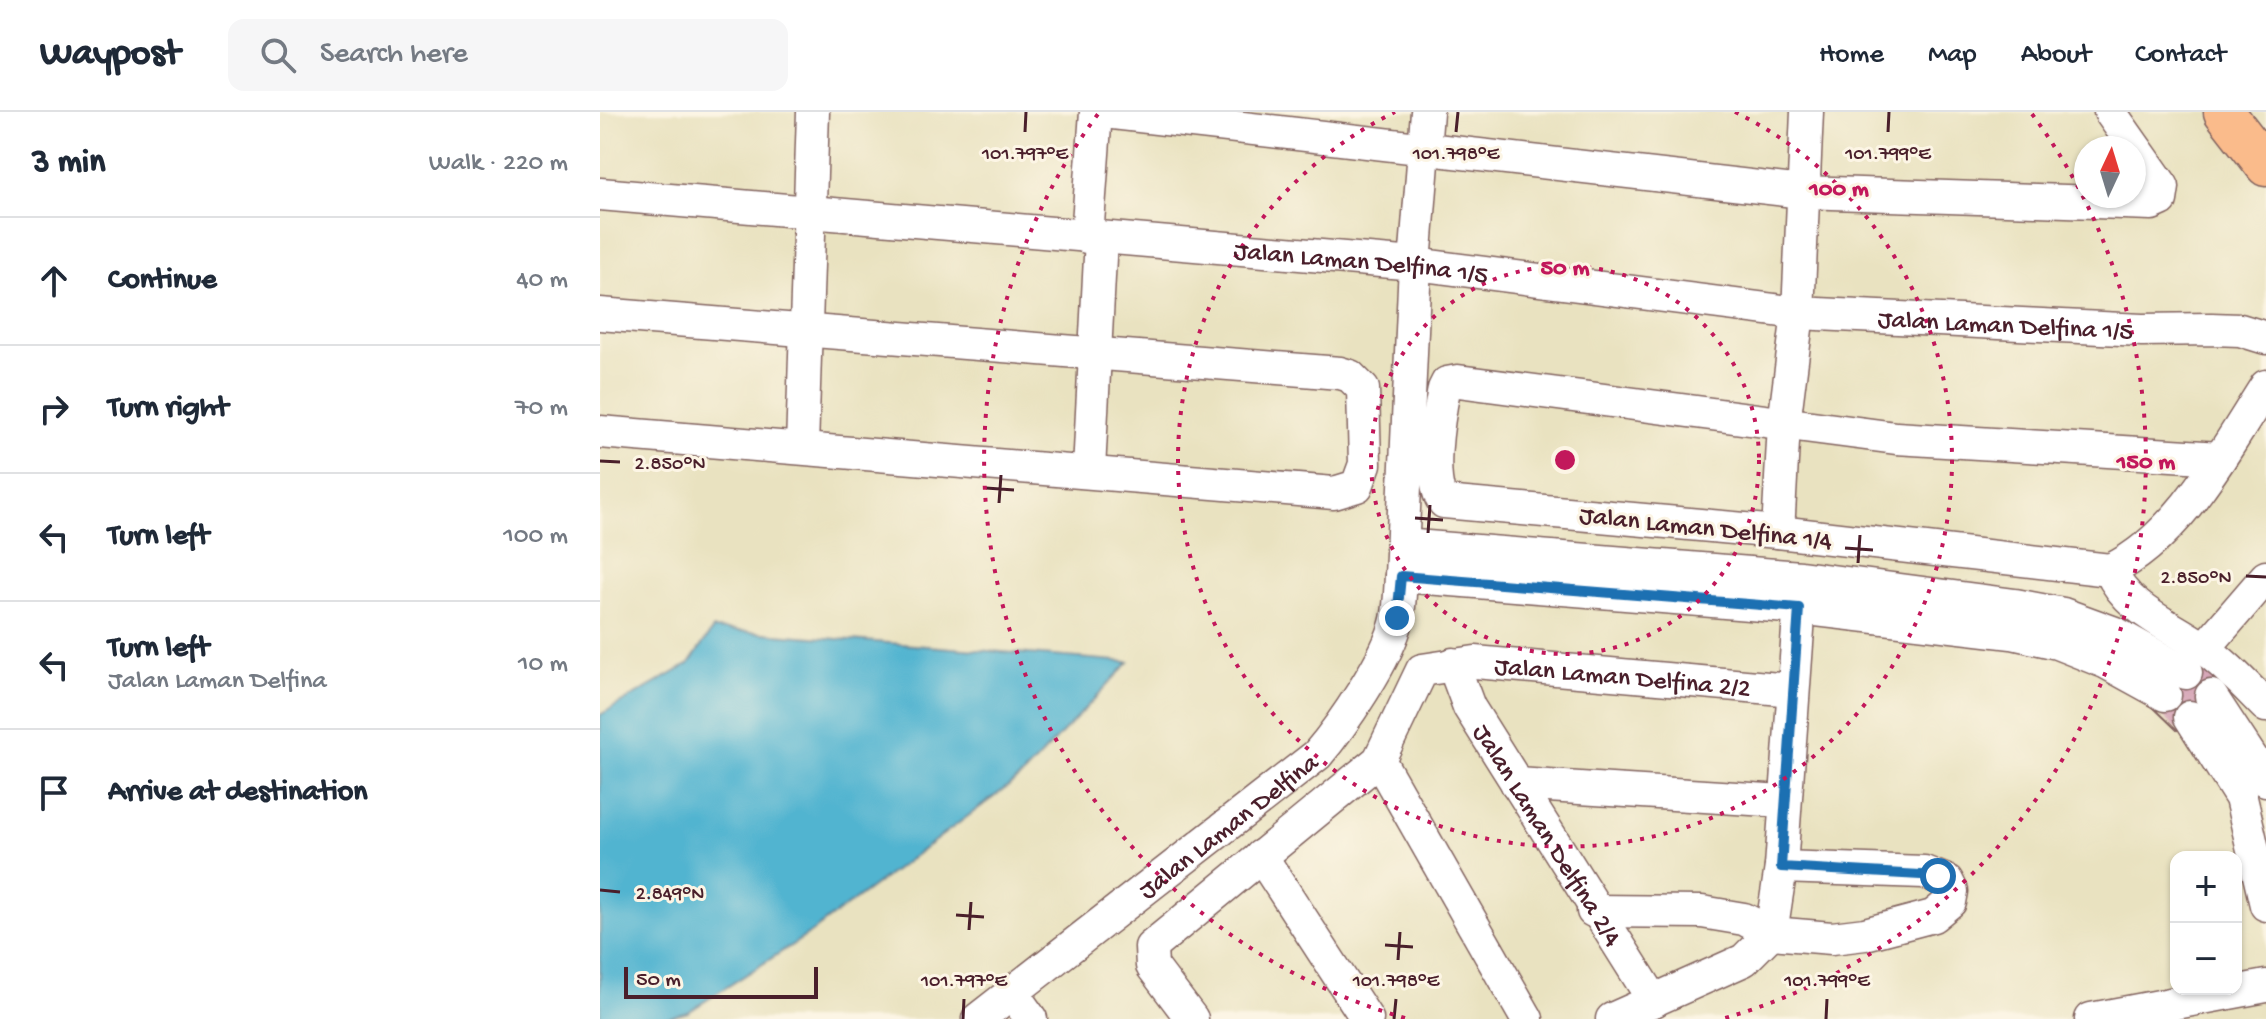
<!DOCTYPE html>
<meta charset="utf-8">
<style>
:root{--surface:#fff;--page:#f6f6f7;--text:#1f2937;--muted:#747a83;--line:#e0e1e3}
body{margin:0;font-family:"Gochi Hand",sans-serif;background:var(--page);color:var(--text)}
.controls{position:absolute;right:24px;bottom:24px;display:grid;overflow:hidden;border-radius:16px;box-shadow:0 2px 6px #0004}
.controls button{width:72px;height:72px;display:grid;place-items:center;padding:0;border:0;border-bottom:2px solid var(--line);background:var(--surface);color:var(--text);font:40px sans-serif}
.compass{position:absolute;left:1474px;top:24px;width:72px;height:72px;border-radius:50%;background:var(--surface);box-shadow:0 2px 6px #0004;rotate:4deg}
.scale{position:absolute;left:24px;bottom:20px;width:194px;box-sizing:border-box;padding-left:8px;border:4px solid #4a1f2b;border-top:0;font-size:22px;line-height:28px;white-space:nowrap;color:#4a1f2b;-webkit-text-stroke:6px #fcf5e5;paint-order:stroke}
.stop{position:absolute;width:24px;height:24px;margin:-18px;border:6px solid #1f6fb2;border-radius:50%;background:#fff}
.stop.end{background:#1f6fb2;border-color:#fff;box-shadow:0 2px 8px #0008}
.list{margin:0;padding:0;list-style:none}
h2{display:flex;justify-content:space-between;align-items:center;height:104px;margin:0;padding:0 32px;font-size:34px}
h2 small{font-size:26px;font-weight:400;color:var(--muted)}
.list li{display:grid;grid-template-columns:52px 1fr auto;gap:24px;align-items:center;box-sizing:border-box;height:128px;padding:0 32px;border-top:2px solid var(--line)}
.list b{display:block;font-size:30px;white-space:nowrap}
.list p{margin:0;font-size:26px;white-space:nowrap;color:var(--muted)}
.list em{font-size:26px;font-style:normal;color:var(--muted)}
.icon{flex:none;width:44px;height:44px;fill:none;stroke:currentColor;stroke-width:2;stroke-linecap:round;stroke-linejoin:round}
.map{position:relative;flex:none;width:1666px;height:907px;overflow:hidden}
header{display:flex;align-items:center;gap:48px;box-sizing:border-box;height:112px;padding:0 40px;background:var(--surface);border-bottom:2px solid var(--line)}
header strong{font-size:38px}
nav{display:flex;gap:44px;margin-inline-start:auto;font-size:28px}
.search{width:560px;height:72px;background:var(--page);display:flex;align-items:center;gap:20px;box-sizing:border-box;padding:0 28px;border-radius:16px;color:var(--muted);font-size:30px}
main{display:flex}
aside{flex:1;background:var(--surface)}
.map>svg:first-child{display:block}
</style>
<header>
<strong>Waypost</strong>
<div class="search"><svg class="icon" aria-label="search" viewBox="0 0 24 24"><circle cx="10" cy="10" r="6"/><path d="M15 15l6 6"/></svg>Search here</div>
<nav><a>Home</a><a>Map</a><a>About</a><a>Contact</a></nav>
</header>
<main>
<aside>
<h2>3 min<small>Walk · 220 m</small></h2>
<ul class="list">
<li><svg class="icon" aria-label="ahead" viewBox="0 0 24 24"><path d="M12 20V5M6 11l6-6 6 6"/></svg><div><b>Continue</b></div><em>40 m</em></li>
<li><svg class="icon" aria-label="right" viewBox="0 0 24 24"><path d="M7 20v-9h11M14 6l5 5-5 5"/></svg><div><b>Turn right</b></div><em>70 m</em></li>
<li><svg class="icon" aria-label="left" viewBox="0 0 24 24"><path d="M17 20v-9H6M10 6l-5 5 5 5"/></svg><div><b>Turn left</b></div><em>100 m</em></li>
<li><svg class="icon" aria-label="left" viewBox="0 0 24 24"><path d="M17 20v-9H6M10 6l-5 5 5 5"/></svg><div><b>Turn left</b><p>Jalan Laman Delfina</p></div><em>10 m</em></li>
<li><svg class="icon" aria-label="arrive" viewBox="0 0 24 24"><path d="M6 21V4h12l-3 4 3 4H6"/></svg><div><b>Arrive at destination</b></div></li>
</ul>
</aside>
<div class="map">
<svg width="1666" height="907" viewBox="0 0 1666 907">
<rect width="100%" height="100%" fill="#fcf5e5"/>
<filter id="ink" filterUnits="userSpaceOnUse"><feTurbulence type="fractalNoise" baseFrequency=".0125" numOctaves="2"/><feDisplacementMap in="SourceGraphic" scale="16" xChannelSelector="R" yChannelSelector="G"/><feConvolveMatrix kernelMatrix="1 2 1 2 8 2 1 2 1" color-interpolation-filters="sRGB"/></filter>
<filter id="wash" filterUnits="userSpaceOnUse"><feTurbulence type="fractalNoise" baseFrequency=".006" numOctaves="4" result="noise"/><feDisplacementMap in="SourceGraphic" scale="32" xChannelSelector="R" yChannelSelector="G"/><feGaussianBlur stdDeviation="1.8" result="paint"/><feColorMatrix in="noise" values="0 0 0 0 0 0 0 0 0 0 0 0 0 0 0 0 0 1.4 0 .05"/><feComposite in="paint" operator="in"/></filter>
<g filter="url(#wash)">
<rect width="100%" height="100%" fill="#e9e2c0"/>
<path fill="#51b4d0" stroke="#4e6a7e" stroke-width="2" d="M113 517 529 550 422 664 209 822 88 900 63 907H0V603L89 552Z"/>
<g id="blocks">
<path fill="#d4a3b5" d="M1600 547 1624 570 1577 618 1553 595Z"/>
</g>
</g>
<g filter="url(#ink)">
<use href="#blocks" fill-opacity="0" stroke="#82635f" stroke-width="2"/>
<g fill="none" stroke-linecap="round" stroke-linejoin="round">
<defs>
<g id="minor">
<path d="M504 0 1203 80 1552 92 1561 88 1563 75 1510 0"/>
<path id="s1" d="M0 82 815 152 1198 201 1542 218 1611 217 1640 218 1666 226"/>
<path d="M487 125 496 0"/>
<path d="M0 202 740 261 750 264 763 277 765 352 757 374 734 381 0 320"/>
<path d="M1666 274C1626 336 1578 427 1510 458 1527 498 1569 512 1603 536 1626 552 1646 574 1666 594"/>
<path d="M202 335 213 0"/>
<path d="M489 358 501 126"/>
<path d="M1178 420 1184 312 1198 201 1207 0"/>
<path d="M802 433 1201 465 1415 493 1463 502 1515 521 1586 561"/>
<path d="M1510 458 1178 420 844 390C827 371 839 303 844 277L847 271 858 269 1296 326 1620 346"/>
<path d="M801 464 1199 496 1412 521 1457 531 1505 550 1565 583"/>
<path d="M1604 537 1666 465"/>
<path id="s2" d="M853 552 869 595 1054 889"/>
<path d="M1611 584 1666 668"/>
<path d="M1590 605 1641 686 1666 793"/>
<path d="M779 648 927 907"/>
<path d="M917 672 1183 689"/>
<path d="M661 744 767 907"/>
<path d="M993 799 1102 800 1144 807 1171 821 1232 826 1265 822 1333 804 1350 790 1352 779 1347 769 1324 760 1181 755"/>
<path d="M411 879 431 907"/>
<path id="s3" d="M378 907 717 643C742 614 789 545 797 508 800 494 800 479 801 464L815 152 827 0"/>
<path id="s4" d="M592 907 552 854 551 835 779 648 822 558 875 550 1192 578"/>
<path d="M1012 907 1144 848 1171 821 1181 755 1201 476"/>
<path d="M1491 907 1666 874"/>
</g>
<path id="major" d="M1624 0 1666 54"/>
</defs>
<use href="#minor" stroke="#82635f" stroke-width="35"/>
<use href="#major" stroke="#82635f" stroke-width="43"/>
<use href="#minor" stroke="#fff" stroke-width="32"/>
<use href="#major" stroke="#fabb8b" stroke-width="40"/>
</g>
</g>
<g fill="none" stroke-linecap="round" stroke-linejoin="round" filter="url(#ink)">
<path stroke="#1f6fb2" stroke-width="10" d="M797 506 801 464 1199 496 1181 755 1338 764"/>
</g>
<path fill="none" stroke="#4a1f2b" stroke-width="3" d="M425 20 426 0M856 20 858 0M1288 20 1289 0M0 349 20 350M386 376 414 378M399 391 401 363M815 406 843 408M828 421 830 393M1245 436 1273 438M1258 451 1260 423M1646 464 1666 465M0 778 20 780M356 803 384 805M369 818 371 790M785 833 813 835M798 848 800 820M363 907 364 887M794 907 796 887M1226 907 1227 887"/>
<g fill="none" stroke="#c2185b" stroke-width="4" stroke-dasharray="4 8">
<circle cx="965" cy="348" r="194"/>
<path d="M1135 0A387 387 0 1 1 795 0"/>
<path d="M805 906A581 581 0 0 1 498 2M1432 2A581 581 0 0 1 1125 906"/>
</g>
<g text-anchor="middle" stroke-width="6" stroke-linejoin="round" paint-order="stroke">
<g font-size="26" fill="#4a1f2b" stroke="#fcf5e5">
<text dy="9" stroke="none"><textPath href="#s1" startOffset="764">Jalan Laman Delfina 1/5</textPath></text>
<text dy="9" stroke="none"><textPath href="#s1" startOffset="1412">Jalan Laman Delfina 1/5</textPath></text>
<text transform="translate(1106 414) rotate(6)" y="9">Jalan Laman Delfina 1/4</text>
<text dy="9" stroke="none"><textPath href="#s4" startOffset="682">Jalan Laman Delfina 2/2</textPath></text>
<text dy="9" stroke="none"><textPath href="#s3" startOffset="316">Jalan Laman Delfina</textPath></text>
<text dy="9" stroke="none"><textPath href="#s2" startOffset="196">Jalan Laman Delfina 2/4</textPath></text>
</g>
</g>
<g font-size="20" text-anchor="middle" fill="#4a1f2b" stroke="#fcf5e5" stroke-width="6" stroke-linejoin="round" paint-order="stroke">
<text x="425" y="47">101.797°E</text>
<text x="856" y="47">101.798°E</text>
<text x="1288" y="47">101.799°E</text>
<text x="70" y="357">2.850°N</text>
<text x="1596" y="471">2.850°N</text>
<text x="70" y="787">2.849°N</text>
<text x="364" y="874">101.797°E</text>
<text x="796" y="874">101.798°E</text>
<text x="1227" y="874">101.799°E</text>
</g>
<circle cx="965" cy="348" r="12" fill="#c2185b" stroke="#fcf5e5" stroke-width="4"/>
<g font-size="24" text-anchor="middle" font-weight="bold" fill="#c2185b" stroke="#fcf5e5" stroke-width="6" stroke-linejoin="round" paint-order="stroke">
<text x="1239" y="83">100 m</text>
<text x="965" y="162">50 m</text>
<text x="1546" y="356">150 m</text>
</g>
</svg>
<div class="controls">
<button>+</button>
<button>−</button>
</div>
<svg class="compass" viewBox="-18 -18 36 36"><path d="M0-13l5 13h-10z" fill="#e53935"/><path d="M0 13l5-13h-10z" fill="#747a83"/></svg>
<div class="scale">50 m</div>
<div class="stop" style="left:1338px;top:764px"></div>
<div class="stop end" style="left:797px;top:506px"></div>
</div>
</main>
